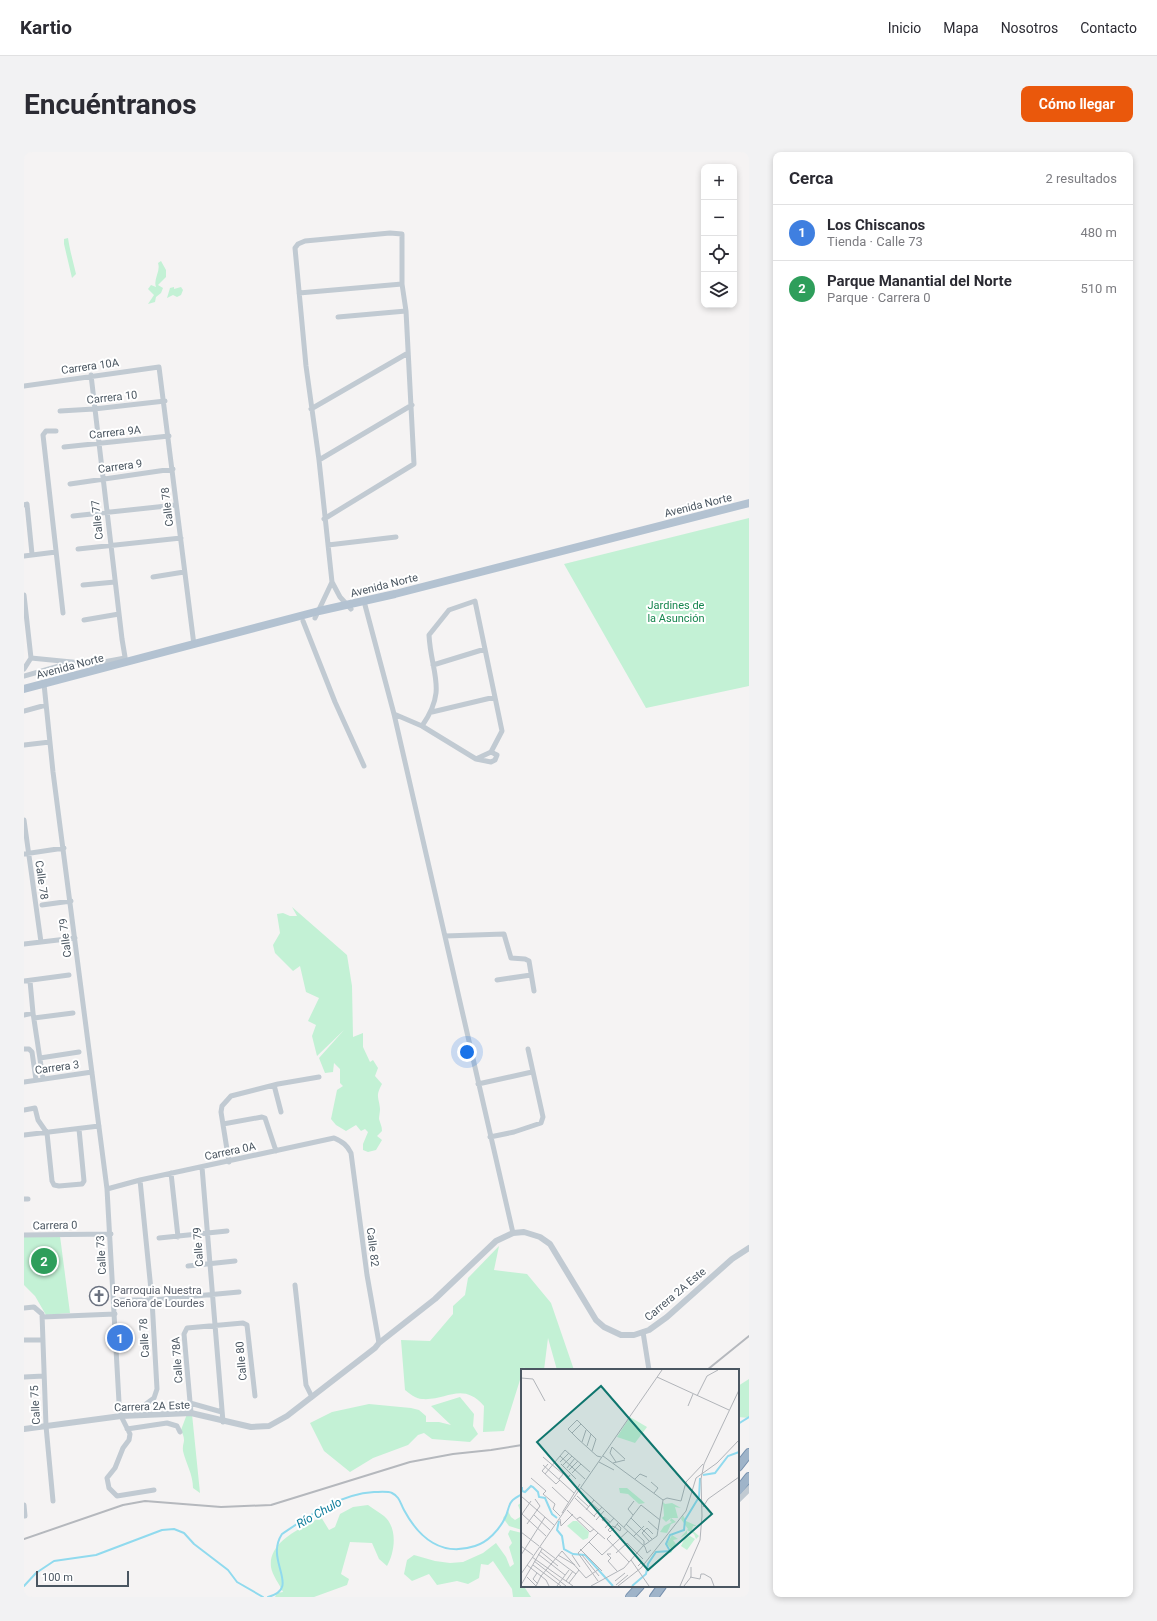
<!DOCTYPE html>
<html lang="es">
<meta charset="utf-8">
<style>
:root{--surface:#fff;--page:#f2f2f3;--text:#2b2b33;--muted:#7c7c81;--line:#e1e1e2;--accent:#ea580c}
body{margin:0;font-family:Roboto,sans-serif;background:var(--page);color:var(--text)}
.controls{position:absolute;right:12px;top:12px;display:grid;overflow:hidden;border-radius:8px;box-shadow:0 2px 6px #0003}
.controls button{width:36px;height:36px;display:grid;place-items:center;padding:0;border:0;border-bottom:1px solid var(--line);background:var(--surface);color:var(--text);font:20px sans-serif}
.scale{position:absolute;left:12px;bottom:10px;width:93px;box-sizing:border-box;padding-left:4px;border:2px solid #4a5661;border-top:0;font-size:11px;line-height:14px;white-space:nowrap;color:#4a5661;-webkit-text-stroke:3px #fff;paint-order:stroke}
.you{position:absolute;left:443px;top:900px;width:14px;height:14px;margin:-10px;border:3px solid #fff;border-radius:50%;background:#1a73e8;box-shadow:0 0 0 6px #1a73e833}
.badge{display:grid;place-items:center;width:26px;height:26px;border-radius:50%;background:var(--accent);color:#fff;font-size:13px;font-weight:700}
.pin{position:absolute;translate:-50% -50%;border:2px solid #fff;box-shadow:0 1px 4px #0006}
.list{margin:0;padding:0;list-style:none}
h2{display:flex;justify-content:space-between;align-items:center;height:52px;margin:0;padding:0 16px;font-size:17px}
h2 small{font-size:13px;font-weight:400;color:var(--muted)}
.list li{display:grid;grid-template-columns:26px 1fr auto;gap:12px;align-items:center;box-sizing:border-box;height:56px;padding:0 16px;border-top:1px solid var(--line)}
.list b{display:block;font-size:15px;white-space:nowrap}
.list p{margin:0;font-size:13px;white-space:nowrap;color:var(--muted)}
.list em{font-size:13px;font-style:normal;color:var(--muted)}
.icon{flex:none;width:22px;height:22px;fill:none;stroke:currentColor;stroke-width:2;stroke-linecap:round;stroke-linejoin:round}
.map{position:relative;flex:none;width:725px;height:1445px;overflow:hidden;border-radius:8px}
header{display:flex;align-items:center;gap:24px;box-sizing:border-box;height:56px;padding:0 20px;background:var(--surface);border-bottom:1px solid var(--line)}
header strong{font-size:19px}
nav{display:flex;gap:22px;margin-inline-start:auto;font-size:14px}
.intro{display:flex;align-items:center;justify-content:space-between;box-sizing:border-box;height:96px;padding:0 24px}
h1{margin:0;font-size:28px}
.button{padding:10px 18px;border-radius:8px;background:var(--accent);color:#fff;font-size:14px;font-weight:700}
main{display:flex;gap:24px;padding:0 24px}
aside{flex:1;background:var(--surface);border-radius:8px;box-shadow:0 2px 6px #0003}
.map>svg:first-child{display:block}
</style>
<header>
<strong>Kartio</strong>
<nav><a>Inicio</a><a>Mapa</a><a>Nosotros</a><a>Contacto</a></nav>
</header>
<div class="intro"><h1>Encuéntranos</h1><a class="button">Cómo llegar</a></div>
<main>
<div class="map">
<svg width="725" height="1445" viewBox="0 0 725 1445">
<rect width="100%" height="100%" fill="#f5f3f3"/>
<path fill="#c3f1d5" d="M44 86C46 99 49 109 52 122L48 126 40 92V87Z
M137 109 142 118V125L134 133 139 136 137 141 132 145 131 150 124 152 130 143 124 137 127 133 132 135C129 127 137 119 134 111Z
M150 135V137L157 135 159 138 157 143 153 145 149 143 143 146 146 136Z
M725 366V534L622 556 540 412Z
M268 755 323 803 328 834 329 885 339 881V895L346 910 349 908 354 916 351 924 358 932C351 945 355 945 356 957 356 960 355 964 355 967 356 971 358 974 358 979L353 984 358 988 352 998 344 1000 339 998V992L344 980 341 977 337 979 332 973 322 979 312 973 307 967 313 938 319 934 316 931V917L310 911 309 920 301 921 295 906 320 878 293 904 288 884 292 873 284 869 295 846 282 840 276 814 269 819 251 801 249 793 256 781 253 762 259 761 266 764H273Z
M36 1084 46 1161 22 1163 11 1144 0 1133V1085Z
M475 1094 470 1118 503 1122 527 1151 550 1218H533L524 1186 520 1218H501L500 1215 480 1279 459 1280 460 1254C438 1229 423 1249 398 1247 392 1247 385 1241 381 1238L377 1188 406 1189 429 1162V1154L441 1143 444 1126Z
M725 1227V1266L714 1265V1234Z
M436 1245 450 1262 449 1274 454 1282 446 1290 408 1287 400 1281 394 1283 384 1293 349 1306 326 1320 300 1299 286 1271 308 1260 345 1252 387 1256 395 1258 402 1264V1270H415L427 1273 407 1254Z
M163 1262H168L176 1341 169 1336C169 1322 162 1312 159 1299 158 1289 163 1291 157 1278Z
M498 1350V1378L485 1374 479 1366 484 1359 487 1365 491 1368 496 1365 497 1361 494 1353Z
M344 1353C349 1357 355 1360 360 1364 374 1376 371 1400 363 1414L355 1407 348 1391 326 1390 317 1422 325 1427 323 1433 290 1445H251L253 1441 259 1440C256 1433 248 1423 247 1415 244 1389 278 1376 297 1365L305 1378 311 1375 316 1362 329 1355Z
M486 1378 498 1381V1434H504L501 1436 507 1445H489L488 1437 469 1409 464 1413 457 1412 455 1426 444 1432 433 1429 413 1433 405 1422 388 1429 380 1422 383 1408 390 1403 411 1409 426 1411 439 1410 459 1401 472 1391 482 1405 486 1415 490 1412 485 1395 488 1391 484 1382Z"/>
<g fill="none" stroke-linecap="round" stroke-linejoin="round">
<path stroke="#90daee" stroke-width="2" d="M714 1272 725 1265
M0 1434 12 1421 30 1409 72 1403 138 1378 150 1377 160 1381 170 1392 204 1418 213 1430 239 1445
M244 1445C278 1436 240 1409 258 1382 286 1363 316 1342 350 1340 355 1340 364 1339 368 1341 376 1345 376 1351 380 1358 395 1386 418 1405 451 1394 464 1390 475 1378 481 1366 484 1361 484 1353 488 1349 490 1346 495 1344 498 1342"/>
<defs>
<path id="trunk" d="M714 1315 725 1301
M714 1339 725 1325
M606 1445 616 1434
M630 1445 638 1434"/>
</defs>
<use href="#trunk" stroke="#7690ad" stroke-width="10"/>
<path stroke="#c1cad2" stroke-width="5" d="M275 141 378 132
M314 165 382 159
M67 223 98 487 102 511
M0 234 135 215 170 493
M287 257 384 201
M36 259 70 257 141 249
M32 279H22L19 283 39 461
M40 295 145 284
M295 308 388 253
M46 332 149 317
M0 353 3 352 8 402
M49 364 152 353
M300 367 390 312 382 159 378 132V82L366 81 281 89 274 92 271 96 282 214 295 308 308 430 316 445 327 457
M304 393 372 385
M54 397 157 386
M0 404 32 400
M129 425 160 420
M59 433 91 430
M0 443 7 506 0 517
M341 453 370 562 489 1081
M291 466 308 430
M60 468 95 462
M279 469 311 550 340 614
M7 506 68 512 77 515
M69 512 101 506
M409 513 461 497
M0 524 42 512
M20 532 29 620 83 1037 95 1250 97 1264 106 1282 105 1288 99 1296 91 1316 83 1326 85 1336 93 1344 130 1338
M0 559 22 553
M408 560 471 545
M370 562 398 574 452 607 467 610 471 608 473 603 467 600 452 607
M398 574C424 537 407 522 405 483L425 458 451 449 478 579 467 600
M0 593 26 590
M0 668 17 790
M0 702 40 696
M18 753 47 749
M421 784 480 782 487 806 501 807 505 809 510 839
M0 792 51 786
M473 828 507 823
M0 829 45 823
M6 829 9 861
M0 863 9 861 19 927
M10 866 49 861
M0 897H5L8 900 12 928
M16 906 55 900
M0 930 68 920
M454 932 508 920
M250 933 257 960
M0 958 11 956 14 968 23 981 28 1029 30 1033 35 1034 58 1032 60 1029 55 977
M199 972 238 965 241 966 252 999
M0 983 75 974
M466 985 490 980 517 971 519 965 504 897
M205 1010 197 960 198 954 207 944 254 932 295 925
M178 1015 199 1270
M147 1021 154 1085
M83 1037 116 1028 310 986C319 990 323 993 327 1001L343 1123 355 1191
M0 1047H4
M0 1083 87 1082
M135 1086 203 1079
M164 1114 211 1109
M271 1133 282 1233 288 1245
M90 1148H128L215 1140
M0 1156 10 1155 18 1162 22 1274 29 1349
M18 1165 91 1162
M619 1180 625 1218
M0 1188H18
M0 1225 20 1224
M166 1251 198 1260
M167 1261 160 1182 163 1176 219 1171 223 1173 231 1244
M114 1263 122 1252 130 1246 133 1237 128 1148 116 1028
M103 1277 143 1271 153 1274 156 1280
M0 1353 1 1364H0"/>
<path stroke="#c1cad2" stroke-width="6" d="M0 1277 97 1264 167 1261 227 1275 245 1274 263 1264 351 1196 355 1191 411 1147 472 1089 489 1081 500 1080 516 1085 526 1092 572 1168 580 1175 597 1183H610L625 1178 643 1165 708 1107 725 1096
M714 1348 725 1337"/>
<path stroke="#b3c2d1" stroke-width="8" d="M0 537 295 459 371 442 725 351"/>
<use href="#trunk" stroke="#9fb4c9" stroke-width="8"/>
<path stroke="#b5b8bd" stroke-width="2" d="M683 1218 725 1184
M0 1387 99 1353 121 1349 197 1355 247 1353 386 1310 429 1302 467 1298 498 1293"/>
</g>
<defs>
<symbol id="church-ring" viewBox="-11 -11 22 22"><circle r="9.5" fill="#fff" stroke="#6b7280" stroke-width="1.5"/><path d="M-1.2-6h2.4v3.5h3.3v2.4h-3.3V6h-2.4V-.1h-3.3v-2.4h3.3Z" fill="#6b7280"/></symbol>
</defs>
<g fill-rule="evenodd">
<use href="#church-ring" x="64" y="1133" width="22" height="22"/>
</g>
<g text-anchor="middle" stroke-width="4" stroke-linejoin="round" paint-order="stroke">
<g font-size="11" fill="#4a5661" stroke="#fff">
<text transform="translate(66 214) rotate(-8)" y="4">Carrera 10A</text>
<text transform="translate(88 245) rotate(-6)" y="4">Carrera 10</text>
<text transform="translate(91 280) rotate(-6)" y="4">Carrera 9A</text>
<text transform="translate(96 314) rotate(-8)" y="4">Carrera 9</text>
<text transform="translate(674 353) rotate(-14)" y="4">Avenida Norte</text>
<text transform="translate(143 355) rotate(-97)" y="4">Calle 78</text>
<text transform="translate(73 368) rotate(-96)" y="4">Calle 77</text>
<text transform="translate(360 433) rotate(-14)" y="4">Avenida Norte</text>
<text transform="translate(46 514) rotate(-15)" y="4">Avenida Norte</text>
<text transform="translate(18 728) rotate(82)" y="4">Calle 78</text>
<text transform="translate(41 786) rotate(-97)" y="4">Calle 79</text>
<text transform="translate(33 915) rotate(-8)" y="4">Carrera 3</text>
<text transform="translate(206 999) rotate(-12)" y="4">Carrera 0A</text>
<text transform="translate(31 1073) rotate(-1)" y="4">Carrera 0</text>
<text transform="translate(174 1095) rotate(-94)" y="4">Calle 79</text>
<text transform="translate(349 1095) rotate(83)" y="4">Calle 82</text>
<text transform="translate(77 1103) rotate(-93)" y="4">Calle 73</text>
<text transform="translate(651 1142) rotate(-40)" y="4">Carrera 2A Este</text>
<text transform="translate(120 1186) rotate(-93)" y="4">Calle 78</text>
<text transform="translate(153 1208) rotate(-94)" y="4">Calle 78A</text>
<text transform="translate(217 1209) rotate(-95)" y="4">Calle 80</text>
<text transform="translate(11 1253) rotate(-93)" y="4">Calle 75</text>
<text transform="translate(128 1254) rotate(-2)" y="4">Carrera 2A Este</text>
</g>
<g font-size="11" fill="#17864f" stroke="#fff">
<text x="652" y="457">Jardines de<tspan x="652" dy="13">la Asunción</tspan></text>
</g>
<g font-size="11" fill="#5b616d" stroke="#fff" text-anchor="start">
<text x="89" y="1142">Parroquia Nuestra<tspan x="89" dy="13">Señora de Lourdes</tspan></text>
</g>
<g font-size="12" font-style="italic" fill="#0c7c9b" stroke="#fff">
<text transform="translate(295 1361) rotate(-29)" y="4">Río Chulo</text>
</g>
</g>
<g transform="translate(497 1217)">
<rect width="218" height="218" fill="#f5f3f3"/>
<path d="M109 48 126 58 114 74 96 68ZM98 119H106L124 134 118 135 107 125 99 124ZM142 133 144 135 151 134 160 139 154 138 157 149H150L155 153 150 155 146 164 139 163 143 157 151 153 149 152 150 149 145 153 141 149 143 147ZM162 146 165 152 176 157H172L171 161 178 167 175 170 173 165 166 161V165L159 169 167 160 160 150ZM52 152H56L68 163 67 169 62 171 46 157ZM151 166 157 170 152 171 155 175 150 184H147L150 180 146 175ZM169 167 174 170 166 181 160 177 164 169Z" fill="#c3f1d5"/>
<path fill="none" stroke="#90daee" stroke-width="2" d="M182 106 194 104 207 87 218 83M1 118V122L4 123 10 117 12 118 17 123 18 128 24 129 31 145 36 149M38 152 36 161 41 167 43 180 52 185 64 186 92 217M111 217 125 205 127 195 135 183 149 182 145 175 149 166 163 161 164 151 178 128 179 109"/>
<path fill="none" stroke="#b1b4b9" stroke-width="1" d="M136 8 208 41M0 9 12 10 24 32M176 27 186 7 197 1M167 37 172 25M51 64 60 55M61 73 65 61M66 77 70 65M71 82 75 70 56 51 47 60 57 70 76 87 80 88M39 87 64 110M82 87 142 131M22 88 42 105M39 93 48 84M78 93 93 101M95 93 89 84 91 78 104 90M92 94 104 91M27 95 21 102 35 115 39 111M40 95 55 110M22 96 53 124M42 96 51 87M46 99 54 89M48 101 57 92M51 104 60 95M24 105 44 81 69 103M49 106 47 109 56 119M10 109 25 122 22 125 34 135 32 140 39 147M38 110 43 104 48 108M114 110 119 105 126 108M130 113 137 119 133 124M31 118 47 133M60 119 124 178 126 184 130 181M61 126 78 141M0 127 33 156M56 127 68 138M54 129 74 148M142 131 146 129 160 132 165 113 182 95M10 132 1 145 25 167M182 138 187 130 218 108M46 141 69 163 73 160M65 141 73 131M41 144 59 115M13 146 29 161M112 146 107 140 113 132M73 147 81 138M110 149 131 170M39 150 40 157 52 145M56 150 59 148 84 170M75 151 83 142M127 152 137 161M88 154 81 151 83 148 89 153M6 155 19 137 14 130M96 155 100 159 99 162 94 158 91 157 87 161 89 163 94 158 97 154M105 155 123 172V176M103 158 120 136 139 151M84 159 93 149M0 163 18 177M77 164 57 184 77 212M90 166 86 170 108 193M112 168 123 157M128 172 121 164 126 159 132 165M68 173 81 186 107 162M0 177 12 186M19 178 55 205M59 180 81 202M19 182 37 197M95 184 106 174 122 190M17 185 44 206M90 185H86L90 189 87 192 96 202M0 186 24 148M37 186 54 196M51 186 59 198M61 186 78 207M114 186 121 193 117 197M11 188 52 217M110 191 128 217M13 192 45 217M6 196 25 211 28 217M12 196 40 217M16 204 12 210 17 215M0 205 141 1M6 208 15 217M169 208 179 210 180 205H183L190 209 193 217M45 212 52 202M94 212 104 204M48 214 58 201M0 216 21 180M95 216 107 206M15 217 20 207 41 182 65 209 78 200M36 217 48 201M70 217 103 199 122 177 136 167 142 131M97 217 120 199 165 142 175 109 196 94 218 71M159 217 179 171 181 147 180 110 183 95 218 21M163 217 170 208V198"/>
<path fill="#0f766e" fill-opacity="0.15" stroke="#0f766e" stroke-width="2" d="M80 17 191 145 127 201 16 73Z"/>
<rect width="218" height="218" fill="none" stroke="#4a5661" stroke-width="2"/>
</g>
</svg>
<div class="controls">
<button>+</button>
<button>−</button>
<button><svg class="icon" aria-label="locate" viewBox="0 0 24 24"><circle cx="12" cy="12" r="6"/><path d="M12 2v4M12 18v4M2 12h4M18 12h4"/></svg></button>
<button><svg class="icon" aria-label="layers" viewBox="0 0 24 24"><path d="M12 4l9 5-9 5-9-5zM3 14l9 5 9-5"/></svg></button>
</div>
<div class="scale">100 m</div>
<div class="you"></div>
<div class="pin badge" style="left:96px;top:1186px;background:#3f7fe0">1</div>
<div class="pin badge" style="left:20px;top:1109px;background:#2e9e5b">2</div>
</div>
<aside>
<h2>Cerca<small>2 resultados</small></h2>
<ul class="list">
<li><span class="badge" style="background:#3f7fe0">1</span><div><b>Los Chiscanos</b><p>Tienda · Calle 73</p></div><em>480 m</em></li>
<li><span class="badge" style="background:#2e9e5b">2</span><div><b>Parque Manantial del Norte</b><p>Parque · Carrera 0</p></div><em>510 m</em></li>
</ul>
</aside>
</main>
